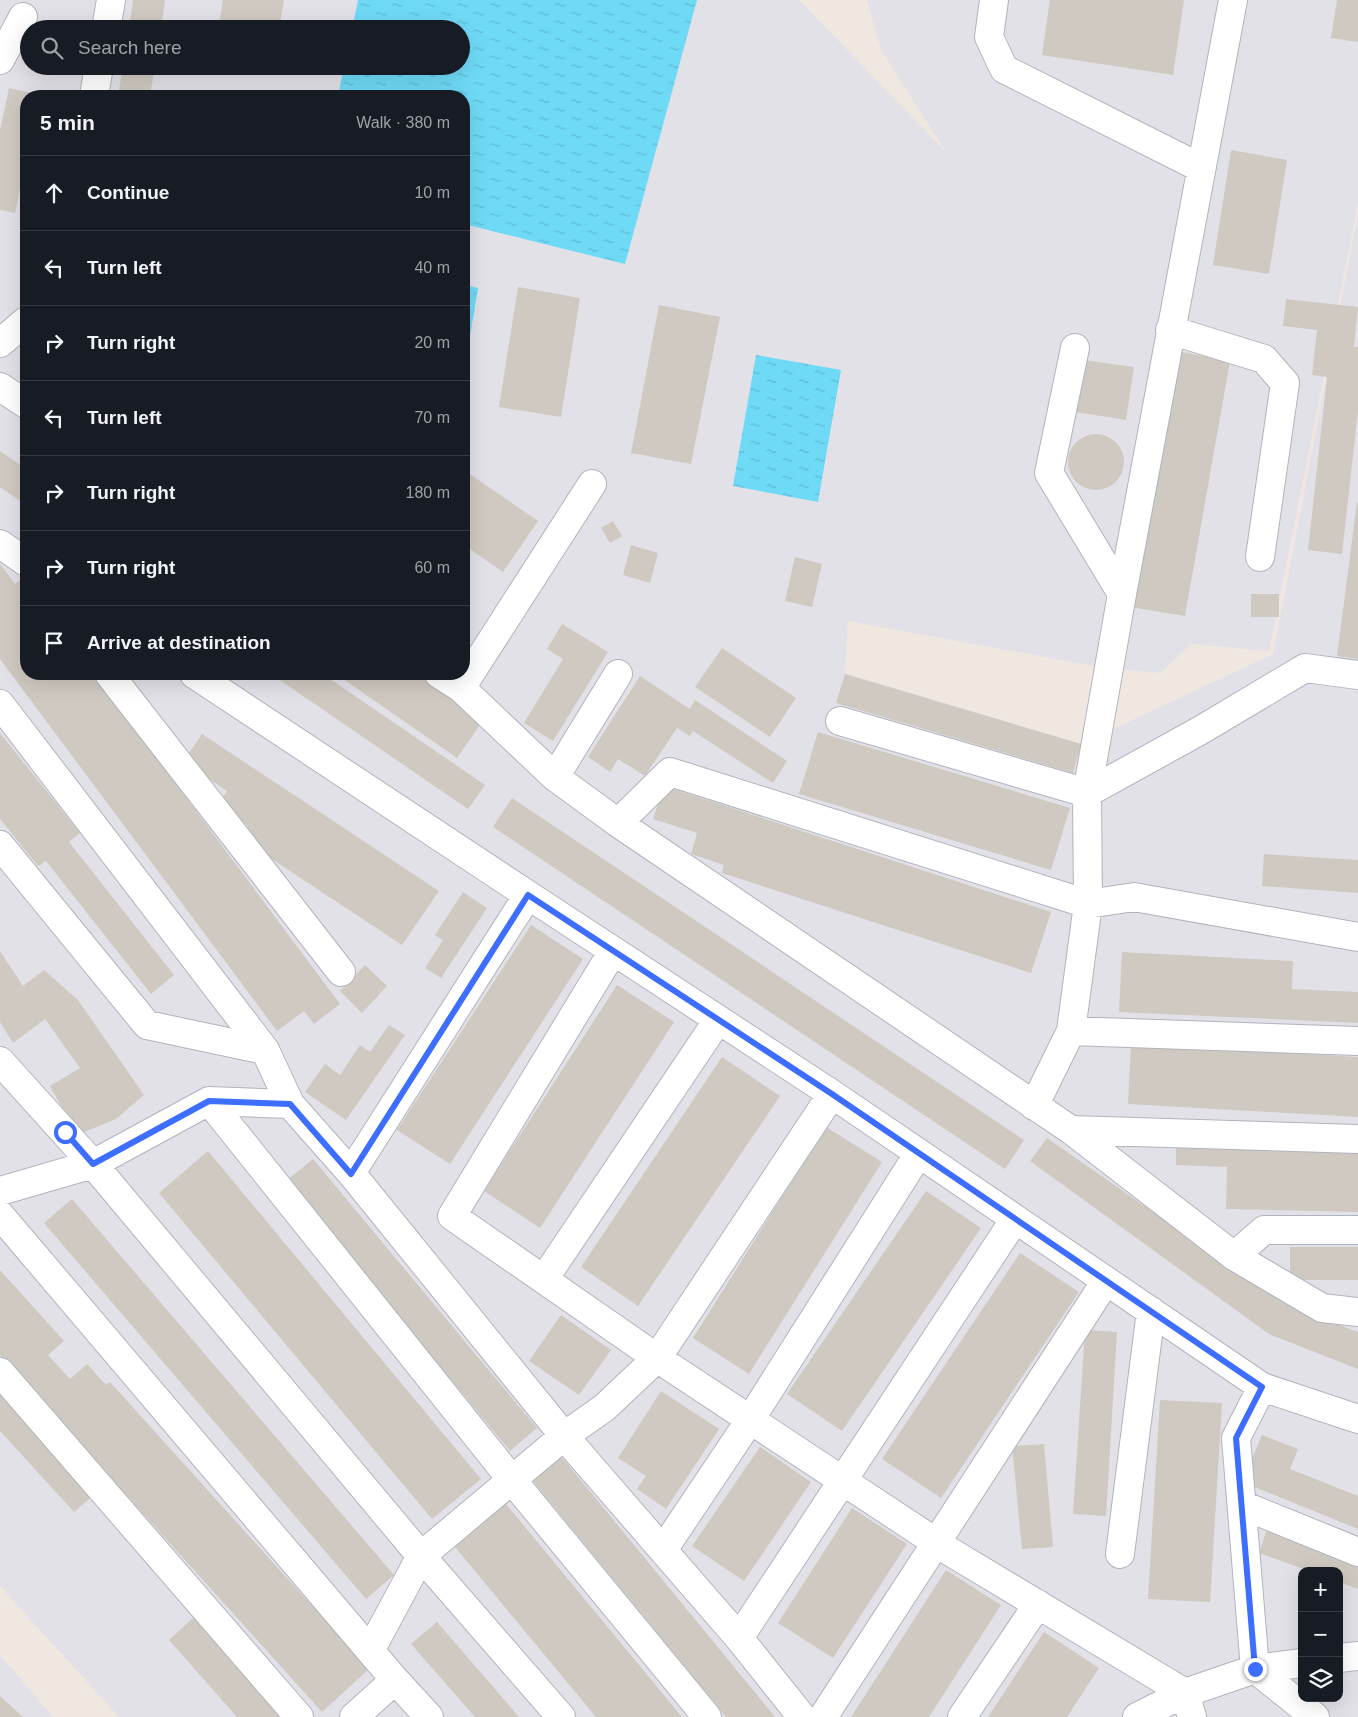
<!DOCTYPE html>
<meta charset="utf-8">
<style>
:root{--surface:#171b24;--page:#242831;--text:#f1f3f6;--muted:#9ea1a6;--line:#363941}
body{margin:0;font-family:Arial,sans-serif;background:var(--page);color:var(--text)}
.controls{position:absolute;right:15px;bottom:15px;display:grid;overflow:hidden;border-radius:10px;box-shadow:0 5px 20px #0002}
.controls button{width:45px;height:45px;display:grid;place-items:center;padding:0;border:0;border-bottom:1px solid var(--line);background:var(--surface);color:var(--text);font:25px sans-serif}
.stop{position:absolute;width:15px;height:15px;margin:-11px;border:4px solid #3e6eff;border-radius:50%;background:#fff}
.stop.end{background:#3e6eff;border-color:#fff;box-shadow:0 1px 5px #0008}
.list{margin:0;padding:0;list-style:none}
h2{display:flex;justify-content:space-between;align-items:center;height:65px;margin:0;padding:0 20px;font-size:21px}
h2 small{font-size:16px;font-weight:400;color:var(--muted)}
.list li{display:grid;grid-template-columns:32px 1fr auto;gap:15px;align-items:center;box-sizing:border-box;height:75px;padding:0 20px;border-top:1px solid var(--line)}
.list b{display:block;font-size:19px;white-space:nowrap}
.list em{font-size:16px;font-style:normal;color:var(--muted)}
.icon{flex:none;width:28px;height:28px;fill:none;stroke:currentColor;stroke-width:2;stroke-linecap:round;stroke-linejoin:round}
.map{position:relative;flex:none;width:1358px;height:1717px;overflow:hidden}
.search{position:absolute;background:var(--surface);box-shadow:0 5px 20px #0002;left:20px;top:20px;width:450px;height:55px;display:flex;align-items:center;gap:12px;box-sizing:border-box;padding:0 18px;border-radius:28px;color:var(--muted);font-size:19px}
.panel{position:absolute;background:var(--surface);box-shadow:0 5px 20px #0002;left:20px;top:90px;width:450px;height:590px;border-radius:20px}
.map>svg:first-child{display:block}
</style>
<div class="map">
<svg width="1358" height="1717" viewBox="0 0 1358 1717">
<defs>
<pattern id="water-ripples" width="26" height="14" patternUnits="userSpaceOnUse" patternTransform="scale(1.25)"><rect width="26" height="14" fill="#6fdaf6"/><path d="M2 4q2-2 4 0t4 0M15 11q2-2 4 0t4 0" fill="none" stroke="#60bbd3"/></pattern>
</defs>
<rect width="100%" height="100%" fill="#f0e8e0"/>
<path fill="#e2e1e8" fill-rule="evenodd" d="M0 0H799L946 152 881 50 867 0H1358V204L1269 651 1191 644 1161 673 1093 666 848 621 845 673 1081 744 1273 654 1358 214V1717H119L0 1586ZM29 29H461V66H29ZM26 96H464V674H26ZM1302 1571H1339V1698H1302Z
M0 1655 53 1717H0Z"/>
<path fill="url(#water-ripples)" d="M358 0H697L625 264 464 224V96H338L344 66H461V29H352Z
M464 285 478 288 464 373Z
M756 355 841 370 818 502 733 486Z"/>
<path fill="#cfc9c1" d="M133 0H165L161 29H129Z
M223 0H284L279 29H218Z
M1050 0H1184L1173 75 1042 55Z
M1337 0H1358V42L1331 38Z
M123 66H155L150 96H118Z
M9 88 41 95 26 96V159L15 213 0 210V130Z
M1231 150 1287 160 1269 274 1213 265Z
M518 287 580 298 561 417 499 407Z
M1286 299 1358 307 1354 347H1358V411L1342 554 1308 550 1327 377 1312 375 1317 330 1283 326Z
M659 305 720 317 691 464 631 453Z
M1177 351 1230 361 1185 616 1131 607Z
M1084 360 1134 367 1126 420 1076 412Z
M1068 462a28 28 0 1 1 56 0a28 28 0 1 1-56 0Z
M0 451 26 469V505L0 487Z
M464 470 538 521 503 572 464 545Z
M1357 502H1358V659L1337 656Z
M613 521 622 536 610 543 601 528Z
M631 545 658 553 650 583 623 575Z
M795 557 822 564 812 607 785 601Z
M0 564 15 584 23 578 26 582V674H94L340 1004 314 1024 304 1011 277 1031 0 659Z
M1251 594H1279V617H1251Z
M562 624 608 652 553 741 524 723 563 659 547 649Z
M722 648 796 698 770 737 695 687Z
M271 674H323L485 785 468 809Z
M336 674H420L484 719 457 758Z
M845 674 1081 744 1073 773 836 703Z
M640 676 690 709 695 700 787 761 773 783 693 731 690 736 677 728 645 776 618 759 610 772 588 757Z
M818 732 1070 808 1051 870 799 794Z
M0 733 80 833 69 842 174 975 151 994 46 861 38 866 0 819Z
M202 734 439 891 402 945 240 838 248 826 217 806 227 791 183 762Z
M664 786 1051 912 1031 973 722 873 724 865 691 854 697 833 653 819Z
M512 798 1024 1140 1005 1169 493 827Z
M1264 854 1358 860V893L1262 886Z
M463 892 487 908 441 978 425 968 443 940 435 935Z
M531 925 583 959 450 1164 397 1130Z
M0 951 23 986 44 970 78 1000 144 1095 116 1119 77 1135 50 1086 80 1068 45 1019 13 1043 0 1022Z
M1122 952 1293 961 1292 989 1358 992V1023L1119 1012Z
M365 965 387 986 362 1013 340 991Z
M617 985 674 1022 540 1228 484 1191Z
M389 1025 405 1035 346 1120 305 1092 325 1064 340 1075 360 1045 370 1052Z
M1131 1044 1358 1057V1117L1128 1104Z
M722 1057 780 1096 638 1306 581 1267Z
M826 1127 882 1162 749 1374 693 1338Z
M1047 1138 1285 1304 1358 1332V1369L1269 1334 1030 1161Z
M1176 1145 1358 1149V1212L1226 1209 1227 1167 1176 1165Z
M208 1151 481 1479 432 1519 159 1193Z
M313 1159 537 1428 510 1451 286 1181Z
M926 1191 981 1228 842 1431 787 1394Z
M72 1199 394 1575 366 1599 44 1223Z
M1290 1247H1358V1280H1290Z
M1020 1253 1079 1292 941 1498 882 1459Z
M0 1270 64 1341 48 1355 70 1379 87 1364 106 1385 110 1382 369 1669 322 1712 0 1355Z
M561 1315 611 1350 579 1395 529 1361Z
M1085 1330 1117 1332 1106 1516 1073 1514Z
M0 1388 96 1493 74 1512 0 1431Z
M661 1391 719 1429 666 1509 637 1489 646 1476 618 1458Z
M1160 1400 1222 1403 1210 1602 1148 1599Z
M1262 1435 1298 1449 1290 1469 1358 1496V1529L1242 1482Z
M1044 1444 1053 1547 1022 1549 1012 1446Z
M760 1447 811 1482 744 1581 692 1546Z
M561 1456 775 1717H726L532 1480Z
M506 1504 682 1717H596L455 1547Z
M852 1508 907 1544 833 1658 778 1623Z
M1268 1526 1358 1559V1589L1339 1582V1571H1309L1259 1553Z
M946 1570 1001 1605 929 1717H851Z
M194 1617 283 1717H237L169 1640Z
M437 1622 519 1717H475L411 1644Z
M1044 1632 1099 1668 1067 1717H988Z
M0 1696 23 1717H0Z"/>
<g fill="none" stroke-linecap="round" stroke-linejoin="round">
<defs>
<path id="minor" d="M994 0 989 37 1004 69 1201 168
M106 29 111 0
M0 60 23 17
M94 96 99 66
M1170 330 1264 359 1285 383 1260 557
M0 343 26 321
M1075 348 1049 473 1122 594
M0 387 26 404
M0 544 26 562
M109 674 341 972
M194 674 528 895 832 1094 1262 1387 1358 1419
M439 674 461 688 555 777 618 823 1071 1130 1234 1256 1322 1308 1358 1312
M461 688 592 484
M0 704 265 1050 290 1104 351 1173 564 1436 739 1638 802 1717
M840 721 1087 793 1122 594 1233 0
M555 777 618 674
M618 823 670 772 1088 904 1134 897 1358 937
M0 845 147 1025 265 1050
M613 951 452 1216 657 1358 949 1551 1185 1693 1192 1717
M1071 1031 1358 1041
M0 1061 93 1164 421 1556 561 1717
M209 1101 512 1480 707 1717
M1034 1106 1071 1031 1088 904 1087 793 1201 730 1305 668 1358 675
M1071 1130 1358 1139
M351 1173 528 895
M0 1191 93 1164 209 1101 290 1104
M0 1215 395 1680 429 1717
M1234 1256 1264 1230H1358
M544 1279 718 1020
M0 1372 299 1717
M1262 1387 1236 1438 1255 1669 1315 1717
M1242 1505 1358 1552
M663 1550 750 1420 919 1153
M1120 1554 1151 1311
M739 1638 1015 1219
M371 1649 421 1556 564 1436 604 1408 657 1358 832 1094
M1339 1658 1358 1656
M354 1717 395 1680
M823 1717 1106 1281
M962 1717 1038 1604
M1137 1717 1185 1693 1255 1669 1302 1663"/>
</defs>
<use href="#minor" stroke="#b0b4be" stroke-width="30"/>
<use href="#minor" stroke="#fff" stroke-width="28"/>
</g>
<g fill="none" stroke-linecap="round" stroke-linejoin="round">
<path stroke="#3e6eff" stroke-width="6" d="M65 1132 93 1164 209 1101 290 1104 351 1174 528 895 832 1094 1262 1387 1236 1438 1255 1669"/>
</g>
</svg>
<div class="controls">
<button>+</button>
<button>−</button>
<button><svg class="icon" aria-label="layers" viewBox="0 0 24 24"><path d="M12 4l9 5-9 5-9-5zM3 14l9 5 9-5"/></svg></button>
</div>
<div class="stop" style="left:65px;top:1132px"></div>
<div class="stop end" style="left:1255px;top:1669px"></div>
<div class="search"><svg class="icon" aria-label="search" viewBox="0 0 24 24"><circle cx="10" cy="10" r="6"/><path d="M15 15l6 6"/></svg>Search here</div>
<section class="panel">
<h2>5 min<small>Walk · 380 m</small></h2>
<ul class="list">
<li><svg class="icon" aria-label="ahead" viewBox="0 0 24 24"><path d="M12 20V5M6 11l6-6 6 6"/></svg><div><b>Continue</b></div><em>10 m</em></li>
<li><svg class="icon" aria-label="left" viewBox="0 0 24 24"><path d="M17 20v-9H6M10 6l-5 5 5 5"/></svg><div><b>Turn left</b></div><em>40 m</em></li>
<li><svg class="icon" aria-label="right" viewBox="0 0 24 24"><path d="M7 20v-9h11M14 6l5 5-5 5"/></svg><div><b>Turn right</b></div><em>20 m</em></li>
<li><svg class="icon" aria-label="left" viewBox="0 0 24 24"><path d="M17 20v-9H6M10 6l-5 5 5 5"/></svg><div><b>Turn left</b></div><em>70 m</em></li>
<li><svg class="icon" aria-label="right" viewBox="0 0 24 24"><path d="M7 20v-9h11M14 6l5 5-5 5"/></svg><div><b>Turn right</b></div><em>180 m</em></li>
<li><svg class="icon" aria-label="right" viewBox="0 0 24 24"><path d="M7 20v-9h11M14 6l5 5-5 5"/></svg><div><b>Turn right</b></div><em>60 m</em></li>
<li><svg class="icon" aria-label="arrive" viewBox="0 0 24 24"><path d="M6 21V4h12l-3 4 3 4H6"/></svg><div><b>Arrive at destination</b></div></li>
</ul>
</section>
</div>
